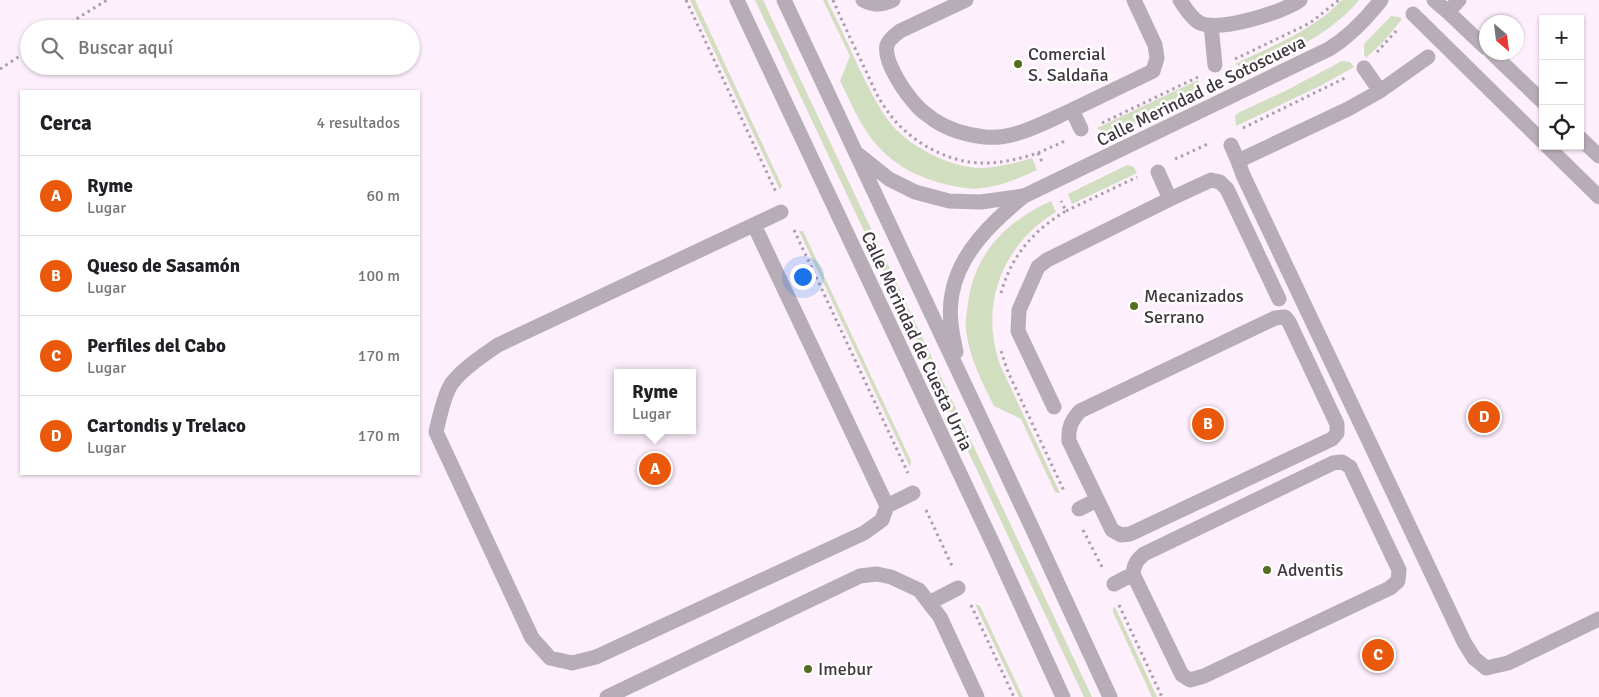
<!DOCTYPE html>
<html lang="es">
<meta charset="utf-8">
<style>
:root{--surface:#fff;--page:#f2f2f2;--text:#202124;--muted:#757577;--line:#e0e0e0;--accent:#ea580c}
body{margin:0;font-family:Signika,sans-serif;background:var(--page);color:var(--text)}
.controls{position:absolute;right:15px;top:15px;display:grid;overflow:hidden;border-radius:0px;box-shadow:0 1px 4px #0004}
.controls button{width:45px;height:45px;display:grid;place-items:center;padding:0;border:0;border-bottom:1px solid var(--line);background:var(--surface);color:var(--text);font:25px sans-serif}
.compass{position:absolute;left:1479px;top:15px;width:45px;height:45px;border-radius:50%;background:var(--surface);box-shadow:0 1px 4px #0004;rotate:152deg}
.you{position:absolute;left:802px;top:276px;width:18px;height:18px;margin:-12px;border:4px solid #fff;border-radius:50%;background:#1a73e8;box-shadow:0 0 0 8px #1a73e833}
.badge{display:grid;place-items:center;width:32px;height:32px;border-radius:50%;background:var(--accent);color:#fff;font-size:16px;font-weight:700}
.pin{position:absolute;translate:-50% -50%;border:2px solid #fff;box-shadow:0 1px 5px #0006}
.popup{position:absolute;left:614px;top:369px;width:82px;height:65px;box-sizing:border-box;display:grid;place-content:center;border-radius:0px;background:var(--surface);filter:drop-shadow(0 1px 4px #0005);font-size:16px;white-space:nowrap;color:var(--muted)}
.popup b{font-size:19px;color:var(--text)}
.popup::after{content:'';position:absolute;left:50%;top:100%;margin-left:-10px;border:10px solid transparent;border-top-color:var(--surface)}
.list{margin:0;padding:0;list-style:none}
h2{display:flex;justify-content:space-between;align-items:center;height:65px;margin:0;padding:0 20px;font-size:21px}
h2 small{font-size:16px;font-weight:400;color:var(--muted)}
.list li{display:grid;grid-template-columns:32px 1fr auto;gap:15px;align-items:center;box-sizing:border-box;height:80px;padding:0 20px;border-top:1px solid var(--line)}
.list b{display:block;font-size:19px;white-space:nowrap}
.list p{margin:0;font-size:16px;white-space:nowrap;color:var(--muted)}
.list em{font-size:16px;font-style:normal;color:var(--muted)}
.icon{flex:none;width:28px;height:28px;fill:none;stroke:currentColor;stroke-width:2;stroke-linecap:round;stroke-linejoin:round}
.map{position:relative;flex:none;width:1599px;height:697px;overflow:hidden}
.search{position:absolute;background:var(--surface);box-shadow:0 1px 4px #0004;left:20px;top:20px;width:400px;height:55px;display:flex;align-items:center;gap:12px;box-sizing:border-box;padding:0 18px;border-radius:28px;color:var(--muted);font-size:19px}
.panel{position:absolute;background:var(--surface);box-shadow:0 1px 4px #0004;left:20px;top:90px;width:400px;height:385px;border-radius:0px}
.map>svg:first-child{display:block}
</style>
<div class="map">
<svg width="1599" height="697" viewBox="0 0 1599 697">
<rect width="100%" height="100%" fill="#fdeffc"/>
<path fill="#d2dec0" d="M690 0H695L782 186 780 190Z
M755 0H763L1092 697H1084Z
M823 0H827C838 22 848 44 858 66 868 86 878 108 892 125 911 148 954 169 983 168 1000 167 1016 163 1032 158L1037 170C1019 178 1002 186 982 188 971 190 960 187 948 185 916 177 892 165 871 138 858 121 850 100 840 81L850 56Z
M1342 0H1359C1331 34 1291 51 1251 69H1246L1235 64C1272 46 1314 30 1342 0Z
M1391 16 1399 17 1402 19 1385 40 1366 58 1364 54V44Z
M1342 61 1350 62 1354 67 1318 87 1236 126 1235 116 1238 113 1285 91Z
M1198 80C1200 86 1198 92 1193 96L1111 135 1102 132 1097 128Z
M1127 165 1134 167 1137 173 1072 204 1068 194Z
M1051 201 1056 212C1002 244 978 307 1001 367L1060 493H1059L1055 492 1021 419 994 406C982 382 969 357 966 330 965 322 967 312 968 303 975 252 1006 222 1051 201Z
M799 231H803L911 461 910 467Z
M975 604 980 606 1023 697H1019Z
M1115 607 1157 697H1152L1113 612V608Z"/>
<g fill="none" stroke-linecap="round" stroke-linejoin="round">
<path stroke="#aa9ea9" stroke-width="3" stroke-dasharray="2.5 4" stroke-linecap="butt" d="M686 0 776 192
M833 0C843 23 854 46 865 69 871 81 876 95 884 106 903 137 942 161 979 163 999 164 1019 159 1038 153L1043 164
M60 29 107 0
M1377 52 1398 29
M1235 59 1310 23 1339 0
M0 69 29 50
M1102 123 1198 77
M1243 128 1345 78
M1038 153 1065 141
M1175 159 1210 143
M1066 211 1137 177
M794 230 908 473
M1001 293C1011 256 1034 230 1066 211L1061 201
M1001 351 1008 372 1065 493
M926 510 953 568
M1083 530 1102 567
M971 605 1014 697
M1119 605 1162 697"/>
<path stroke="#b7adb6" stroke-width="15" d="M737 0 994 546 1063 697
M784 0 1034 532 1110 697
M863 0C874 6 881 5 893 0
M966 0 900 31C895 35 889 39 887 45 883 62 906 94 917 106 921 111 929 116 934 120 949 130 967 135 985 137 1015 140 1045 122 1072 110
M1180 0C1185 8 1192 19 1200 23 1220 32 1284 12 1300 0
M1434 0 1448 12
M1459 0 1448 12 1486 48
M1413 14 1543 142
M1211 25 1215 65
M1491 52 1543 102
M1364 68 1380 91
M1081 129 1072 110 1153 71 1157 58 1155 45 1134 0
M1580 138 1599 156
M1231 145 1238 161 1243 175 1464 642 1474 658 1486 668 1508 663 1599 619
M1547 146 1599 197
M859 155 889 179 915 192 949 201 981 202 1023 196
M1238 161 1348 109 1380 91 1428 57
M1158 172 1170 199 1211 180 1220 182 1227 189 1279 299
M754 225 887 506 882 520 864 533 596 657 572 663 550 658 532 638 436 432C439 419 444 394 452 383 464 368 482 356 498 345L781 212
M1285 317 1289 322 1337 424V433L1332 439 1130 534 1121 535 1112 530 1069 441C1068 428 1071 421 1080 411L1275 318Z
M956 352C952 333 948 314 952 294 959 253 993 221 1024 196L1329 49C1350 36 1366 19 1381 0
M1054 407 1018 331 1019 310 1038 267 1047 260 1170 199
M1342 462 1350 467 1399 570 1398 581 1390 588 1204 676 1190 680 1182 675 1133 574C1134 564 1137 560 1144 554L1333 463Z
M887 506 913 493
M1079 509 1097 500
M1114 584 1133 574
M929 603 958 588
M607 697 860 576 877 574 891 577 919 590 940 617 977 697"/>
</g>
<g fill="#546d1f" stroke="#fff" stroke-width="2">
<circle cx="1018" cy="64" r="5"/>
<circle cx="1134" cy="306" r="5"/>
<circle cx="1267" cy="570" r="5"/>
<circle cx="808" cy="669" r="5"/>
</g>
<g text-anchor="middle" stroke-width="5" stroke-linejoin="round" paint-order="stroke">
<g font-size="18" fill="#3f363e" stroke="#fff" text-anchor="start">
<text x="1028" y="60">Comercial<tspan x="1028" dy="21">S. Saldaña</tspan></text>
<text x="1144" y="302">Mecanizados<tspan x="1144" dy="21">Serrano</tspan></text>
<text x="1277" y="576">Adventis</text>
<text x="818" y="675">Imebur</text>
</g>
<g font-size="18" fill="#3f363e" stroke="#fff">
<text transform="translate(1201 91) rotate(-26)" y="6">Calle Merindad de Sotoscueva</text>
<text transform="translate(917 341) rotate(65)" y="6">Calle Merindad de Cuesta Urria</text>
</g>
</g>
</svg>
<div class="controls">
<button>+</button>
<button>−</button>
<button><svg class="icon" aria-label="locate" viewBox="0 0 24 24"><circle cx="12" cy="12" r="6"/><path d="M12 2v4M12 18v4M2 12h4M18 12h4"/></svg></button>
</div>
<svg class="compass" viewBox="-18 -18 36 36"><path d="M0-13l5 13h-10z" fill="#e53935"/><path d="M0 13l5-13h-10z" fill="#757577"/></svg>
<div class="you"></div>
<div class="pin badge" style="left:655px;top:469px">A</div>
<div class="popup"><b>Ryme</b>Lugar</div>
<div class="pin badge" style="left:1208px;top:424px">B</div>
<div class="pin badge" style="left:1378px;top:655px">C</div>
<div class="pin badge" style="left:1484px;top:417px">D</div>
<div class="search"><svg class="icon" aria-label="search" viewBox="0 0 24 24"><circle cx="10" cy="10" r="6"/><path d="M15 15l6 6"/></svg>Buscar aquí</div>
<section class="panel">
<h2>Cerca<small>4 resultados</small></h2>
<ul class="list">
<li><span class="badge">A</span><div><b>Ryme</b><p>Lugar</p></div><em>60 m</em></li>
<li><span class="badge">B</span><div><b>Queso de Sasamón</b><p>Lugar</p></div><em>100 m</em></li>
<li><span class="badge">C</span><div><b>Perfiles del Cabo</b><p>Lugar</p></div><em>170 m</em></li>
<li><span class="badge">D</span><div><b>Cartondis y Trelaco</b><p>Lugar</p></div><em>170 m</em></li>
</ul>
</section>
</div>
